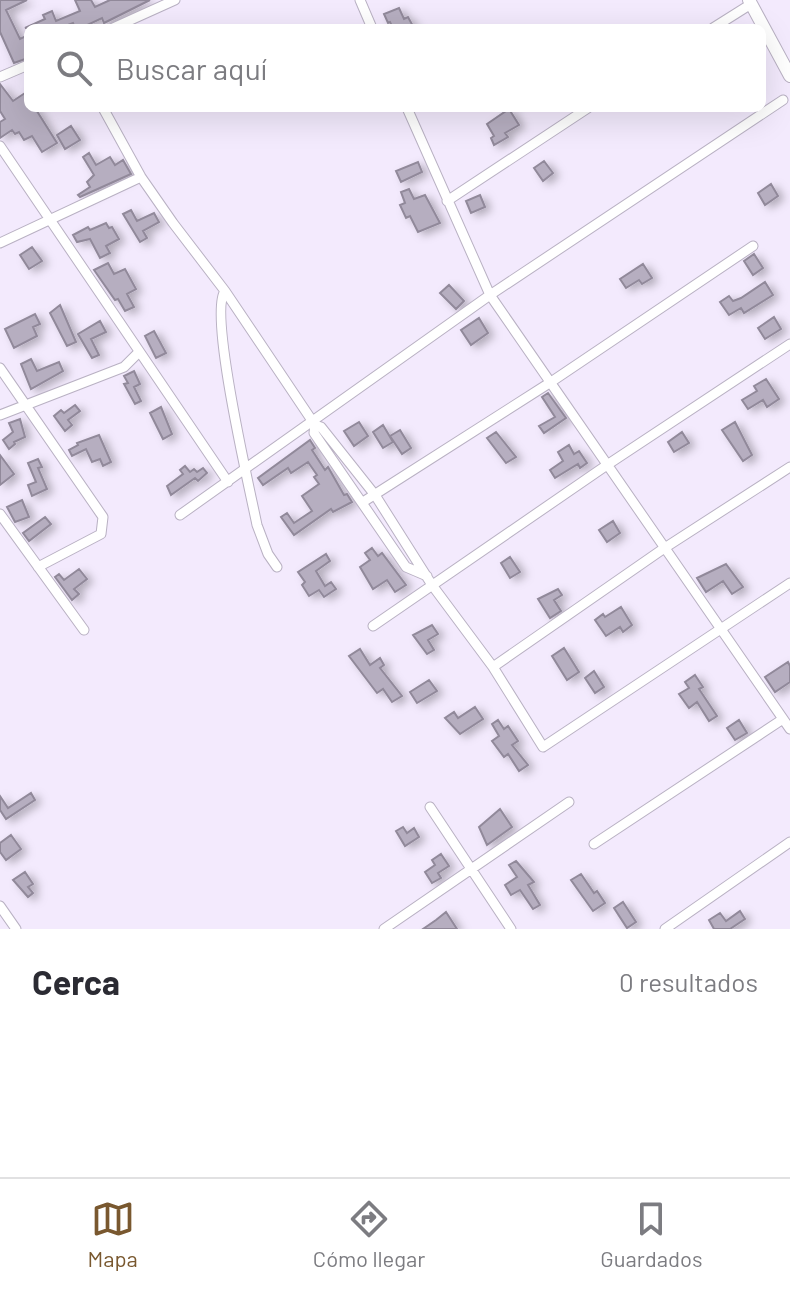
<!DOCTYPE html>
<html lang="es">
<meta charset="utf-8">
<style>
:root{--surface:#fff;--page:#f7f7f7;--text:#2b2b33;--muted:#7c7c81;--line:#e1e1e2;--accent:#79582f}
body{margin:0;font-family:Barlow,sans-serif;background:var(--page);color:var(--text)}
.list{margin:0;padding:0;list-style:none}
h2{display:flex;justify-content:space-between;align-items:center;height:104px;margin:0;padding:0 32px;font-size:34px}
h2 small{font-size:26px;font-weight:400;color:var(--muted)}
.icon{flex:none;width:44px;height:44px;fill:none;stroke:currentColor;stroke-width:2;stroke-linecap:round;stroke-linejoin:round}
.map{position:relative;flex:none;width:790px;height:929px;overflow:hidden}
.search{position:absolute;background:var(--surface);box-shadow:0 8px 32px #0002;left:24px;right:24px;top:24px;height:88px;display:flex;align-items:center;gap:20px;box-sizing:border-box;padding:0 28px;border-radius:12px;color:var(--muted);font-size:30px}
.sheet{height:248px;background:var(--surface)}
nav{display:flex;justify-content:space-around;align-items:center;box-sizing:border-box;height:112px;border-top:2px solid var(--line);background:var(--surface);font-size:22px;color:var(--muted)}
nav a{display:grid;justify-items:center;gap:4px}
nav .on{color:var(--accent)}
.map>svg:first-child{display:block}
</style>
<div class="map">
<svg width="790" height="929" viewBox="0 0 790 929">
<defs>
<filter id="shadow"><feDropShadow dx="5.5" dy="3" stdDeviation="4" flood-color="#0004"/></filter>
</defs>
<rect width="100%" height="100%" fill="#f3eafd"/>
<path fill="#b6aec0" stroke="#91899a" stroke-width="2" filter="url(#shadow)" d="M0 0H27L6 10 20 39 28 35V58L14 63 0 32Z
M75 0H91L95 7 110 0H150L104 23 102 18 81 28H75L73 23 60 28H25L45 19 43 15 52 11 56 21 80 11Z
M399 8 404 19 408 17 414 28H393L390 22 388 23 384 14Z
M0 84 13 101 28 91V108H35L57 143 42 152 32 136 24 140 19 132 15 134 12 130 0 138V122L5 119 0 111Z
M509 109 519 125 505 133 508 137 494 145 491 138 494 136 487 124Z
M71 126 80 140 65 149 57 135Z
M89 153 96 165 110 157 115 165 123 160 131 174 80 197 78 195 90 187 87 182 94 175 83 157Z
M544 161 553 173 543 181 534 168Z
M418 162 422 172 401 182 396 171Z
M771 184 778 196 765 205 758 193Z
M409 189 414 199 425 195 440 223 418 232 410 216 406 218 400 205 405 203 401 192Z
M480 195 485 207 471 213 466 201Z
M131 210 137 221 154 213 159 222 143 231 147 238 140 242 123 214Z
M106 223 109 228 112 227 119 239 106 246 110 253 100 258 90 239 77 242 73 235 88 227 90 230Z
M32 247 42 261 29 269 20 255Z
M754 254 763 268 753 275 744 261Z
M108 263 114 274 125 269 136 289 127 294 134 307 125 311 118 299 115 300 94 270Z
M643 264 652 278 642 284 639 280 626 288 620 279Z
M765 282 773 295 744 313 741 308 729 315 720 302 729 296 733 301 741 298Z
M449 285 464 301 456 309 440 293Z
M60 305 76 342 67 346 50 313Z
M35 314 40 324 33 327 37 336 14 348 5 329Z
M774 317 781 329 765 339 758 328Z
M479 318 488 333 471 345 461 330Z
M100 321 106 332 91 339 99 355 92 358 78 334Z
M154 331 166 353 156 358 145 336Z
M31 359 37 371 59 362 63 371 31 389 21 364Z
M134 371 140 384 134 387 141 401 135 404 124 384 128 383 124 376Z
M766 379 779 399 767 407 763 400 748 409 742 400 757 391 754 386Z
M548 393 566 418 544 433 539 426 555 417 542 397Z
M75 405 80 411 68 420 72 425 65 431 54 416 61 410 64 413Z
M161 407 172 434 163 439 150 413Z
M20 419 25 437 14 442 15 444 9 449 3 440 13 432 9 423Z
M359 422 368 436 354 446 344 431Z
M735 422 752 455 743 461 722 430Z
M383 425 393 442 383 448 373 432Z
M400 430 411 448 402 454 390 436Z
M496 432 516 457 506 463 487 438Z
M682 432 689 443 674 452 668 442Z
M99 435 111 462 103 466 100 459 92 462 86 449 72 456 69 450 78 445 77 443Z
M310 440 315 448 312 450 325 470 328 467 344 495 347 494 352 502 333 512 331 509 294 535 281 517 287 513 294 523 312 511 302 496 319 484 314 477 317 475 308 462 291 473 288 468 263 485 258 478Z
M569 445 574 454 579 451 587 463 580 468 578 464 555 478 550 470 563 461 558 452Z
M0 455 14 474 0 485Z
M38 459 42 467 38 468 47 489 32 496 28 485 36 482 28 463Z
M185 466 190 472 194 469 197 472 203 468 207 473 198 481 195 478 171 495 167 486 183 474 180 470Z
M22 500 29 517 15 522 7 507Z
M45 517 51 524 29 541 23 533Z
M613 521 620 533 607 542 599 530Z
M372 548 378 556 382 553 406 585 395 592 387 580 373 589 360 567 370 560 365 553Z
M326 554 330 561 316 571 325 586 331 582 336 589 324 597 319 590 309 596 302 585 305 582 298 572Z
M510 557 520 572 510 578 501 563Z
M726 564 743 587 732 594 723 581 706 592 697 578Z
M79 569 87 579 74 589 79 594 72 600 55 577 59 574 64 580Z
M558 589 562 595 554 600 561 611 550 618 538 599Z
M621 607 632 625 623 632 620 627 606 636 595 620 603 614 605 617Z
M432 625 438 634 428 640 434 650 427 654 413 635Z
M564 648 579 672 567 680 552 656Z
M360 649 370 665 380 658 384 665 380 668 402 696 392 702 383 689 377 693 349 656Z
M788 662 790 666V682L775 692 765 677Z
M594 671 604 687 595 693 585 678Z
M695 675 703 687 699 689 717 716 709 721 697 702 689 708 679 694 689 688 685 682Z
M429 680 437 691 417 703 410 692Z
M475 707 483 719 460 734 445 718 454 712 458 718Z
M498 720 504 729 508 726 518 741 512 745 528 765 519 771 508 754 504 757 492 741 499 736 492 724Z
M739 720 747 733 735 740 727 728Z
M31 793 35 800 6 819 0 810V796L8 808Z
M500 809 512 827 487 845 479 827Z
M403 827 407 833 414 828 419 837 405 846 396 831Z
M11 835 21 849 6 860 0 852V843Z
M441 854 449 866 438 873 441 878 432 883 425 872 435 865 432 860Z
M516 861 534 882 528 885 540 905 533 909 520 890 511 895 505 885 517 877 509 865Z
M25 872 33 884 28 887 33 893 28 897 13 880Z
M581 874 594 893 597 891 605 903 593 911 571 880Z
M623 902 636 922 627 928 614 908Z
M740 911 745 919 730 929H714L709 920 720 913 726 921Z
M446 912 457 929H423L436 920Z"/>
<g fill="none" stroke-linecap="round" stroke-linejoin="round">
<defs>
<path id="minor" d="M360 0 372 28
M113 28 175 0
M713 28 751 4
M0 77 28 65
M103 108 141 177 173 223 225 291 315 425 314 433 406 567 427 576
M407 108 490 295 790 729
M0 146 228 482
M447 201 588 108
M0 243 141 177
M225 291C208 312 250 490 257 525L268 554 277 567
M0 368 103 517 101 534 38 567
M0 415 124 367 139 352
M315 425 321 427 375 495 432 585 493 667 543 747 790 583
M363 502 551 382 753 246
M0 514 84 630
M180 515 490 295 783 100
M373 626 607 465 790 344
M493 667 663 549 790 467
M430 807 511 929
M594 844 783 719
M0 906 16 929
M384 929 569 802
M665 929 790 842"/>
<path id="highway" d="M749 0 790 76"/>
</defs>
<use href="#minor" stroke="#b9b1c3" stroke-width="11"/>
<use href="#highway" stroke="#b9b1c3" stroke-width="14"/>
<use href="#minor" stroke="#fff" stroke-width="9"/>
<use href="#highway" stroke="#fff" stroke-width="12"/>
</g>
</svg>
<div class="search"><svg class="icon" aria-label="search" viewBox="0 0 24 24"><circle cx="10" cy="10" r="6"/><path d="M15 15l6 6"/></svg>Buscar aquí</div>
</div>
<section class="sheet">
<h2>Cerca<small>0 resultados</small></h2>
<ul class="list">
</ul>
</section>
<nav>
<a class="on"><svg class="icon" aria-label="map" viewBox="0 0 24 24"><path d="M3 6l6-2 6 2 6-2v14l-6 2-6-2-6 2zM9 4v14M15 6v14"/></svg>Mapa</a>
<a><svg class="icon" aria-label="directions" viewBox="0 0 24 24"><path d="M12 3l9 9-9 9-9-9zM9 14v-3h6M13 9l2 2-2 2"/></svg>Cómo llegar</a>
<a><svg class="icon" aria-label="saved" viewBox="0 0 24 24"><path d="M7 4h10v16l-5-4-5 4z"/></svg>Guardados</a>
</nav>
